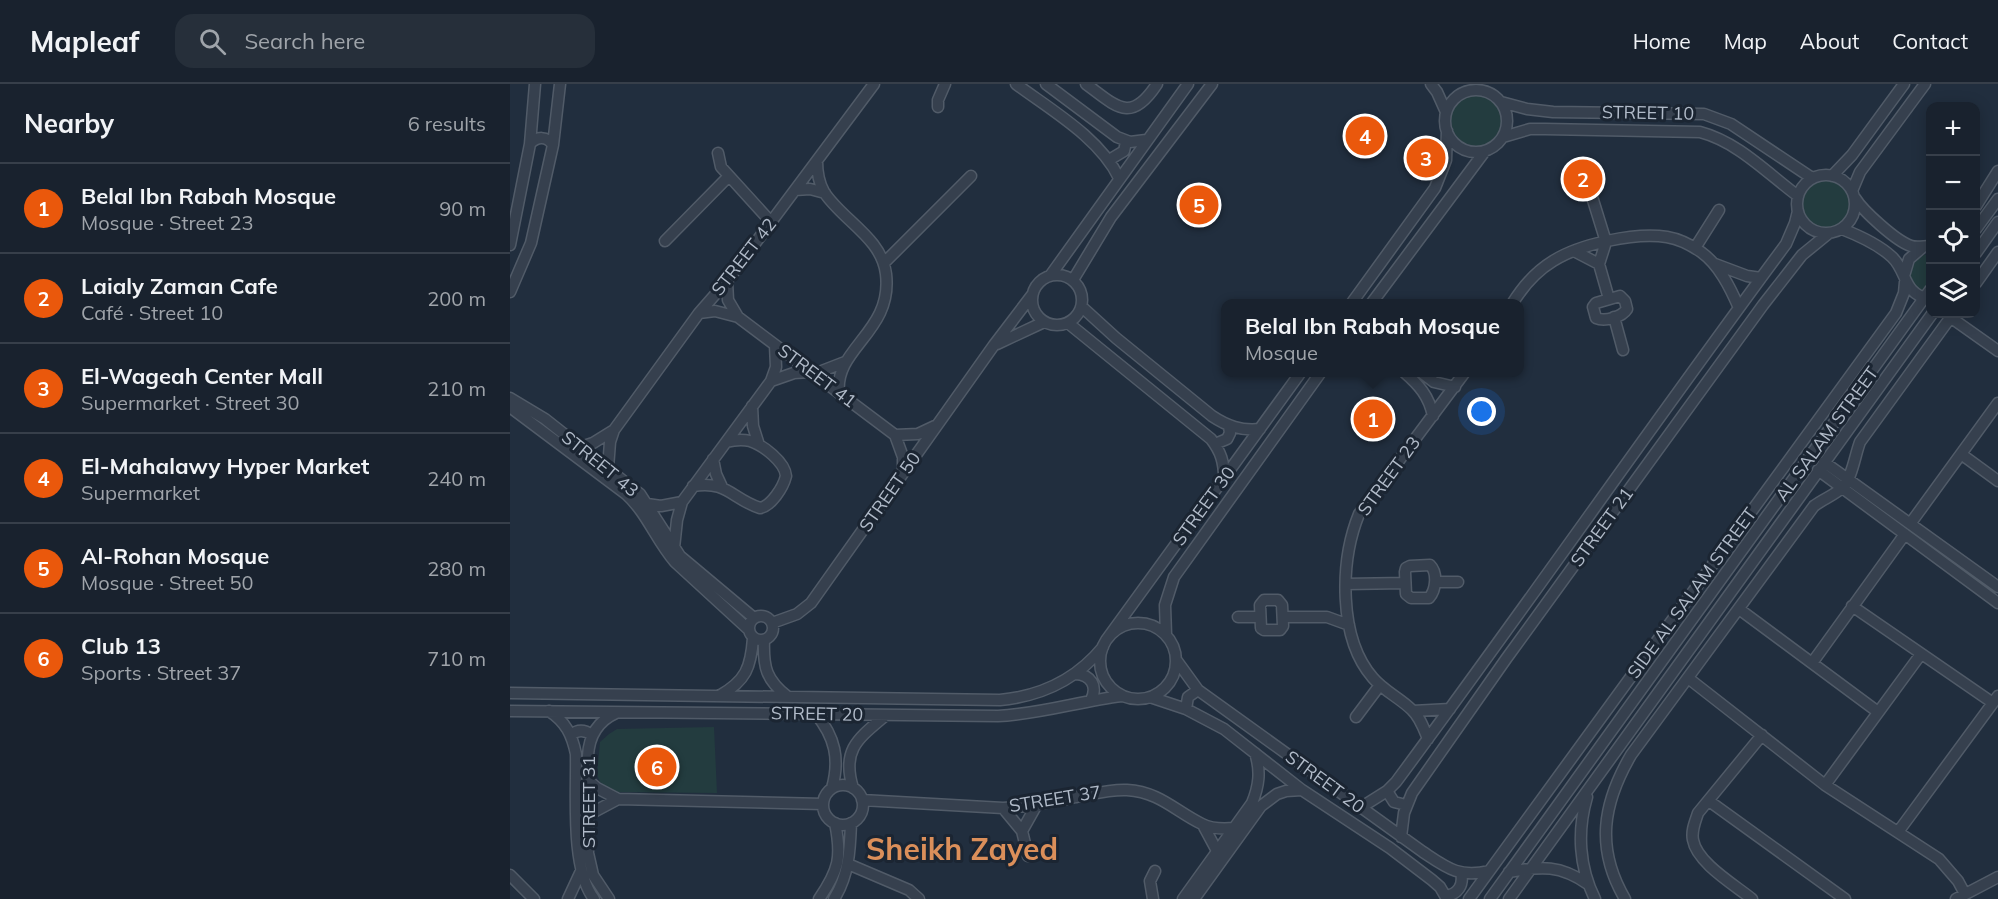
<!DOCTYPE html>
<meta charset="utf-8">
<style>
:root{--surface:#19222e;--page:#262f3a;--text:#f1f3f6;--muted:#9fa4aa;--line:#373f4a;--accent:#ea580c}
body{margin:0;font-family:Mulish,sans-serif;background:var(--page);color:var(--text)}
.controls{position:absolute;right:18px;top:18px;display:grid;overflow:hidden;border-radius:12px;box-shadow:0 3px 15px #0003}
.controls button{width:54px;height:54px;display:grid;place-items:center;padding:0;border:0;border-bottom:2px solid var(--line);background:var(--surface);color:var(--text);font:30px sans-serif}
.you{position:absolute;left:972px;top:328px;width:21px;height:21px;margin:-15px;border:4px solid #fff;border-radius:50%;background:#1a73e8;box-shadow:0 0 0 9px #1a73e833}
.badge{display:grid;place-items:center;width:39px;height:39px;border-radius:50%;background:var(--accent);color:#fff;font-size:20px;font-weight:700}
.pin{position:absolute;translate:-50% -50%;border:3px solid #fff;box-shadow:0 2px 6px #0006}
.popup{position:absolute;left:711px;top:215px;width:303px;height:78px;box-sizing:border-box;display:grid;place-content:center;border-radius:12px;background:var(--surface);filter:drop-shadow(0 2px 4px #0005);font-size:20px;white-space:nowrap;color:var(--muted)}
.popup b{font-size:22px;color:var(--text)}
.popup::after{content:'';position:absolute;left:50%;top:100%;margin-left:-12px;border:12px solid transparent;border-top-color:var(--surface)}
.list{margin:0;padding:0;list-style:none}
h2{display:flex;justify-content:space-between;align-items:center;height:78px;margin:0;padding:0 24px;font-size:26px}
h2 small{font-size:20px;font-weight:400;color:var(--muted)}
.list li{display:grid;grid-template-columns:39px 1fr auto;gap:18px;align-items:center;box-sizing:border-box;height:90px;padding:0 24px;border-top:2px solid var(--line)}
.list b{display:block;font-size:22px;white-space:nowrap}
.list p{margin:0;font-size:20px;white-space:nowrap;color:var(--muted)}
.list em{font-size:20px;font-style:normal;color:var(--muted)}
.icon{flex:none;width:33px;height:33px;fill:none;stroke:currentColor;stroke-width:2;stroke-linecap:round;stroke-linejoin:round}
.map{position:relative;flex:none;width:1488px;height:815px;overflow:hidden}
header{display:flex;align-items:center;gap:36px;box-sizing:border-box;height:84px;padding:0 30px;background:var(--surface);border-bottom:2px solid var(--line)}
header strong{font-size:28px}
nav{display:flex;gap:33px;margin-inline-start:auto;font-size:21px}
.search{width:420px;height:54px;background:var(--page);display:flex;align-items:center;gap:15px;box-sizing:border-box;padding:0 21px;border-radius:18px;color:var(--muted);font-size:22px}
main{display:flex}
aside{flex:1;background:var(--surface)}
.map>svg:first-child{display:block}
</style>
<header>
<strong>Mapleaf</strong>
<div class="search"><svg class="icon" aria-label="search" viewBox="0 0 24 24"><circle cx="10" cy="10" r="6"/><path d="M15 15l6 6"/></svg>Search here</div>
<nav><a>Home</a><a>Map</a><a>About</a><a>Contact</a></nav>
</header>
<main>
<aside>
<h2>Nearby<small>6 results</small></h2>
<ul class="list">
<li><span class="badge">1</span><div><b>Belal Ibn Rabah Mosque</b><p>Mosque · Street 23</p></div><em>90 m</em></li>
<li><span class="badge">2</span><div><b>Laialy Zaman Cafe</b><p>Café · Street 10</p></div><em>200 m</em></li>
<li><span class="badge">3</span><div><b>El-Wageah Center Mall</b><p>Supermarket · Street 30</p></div><em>210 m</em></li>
<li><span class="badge">4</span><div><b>El-Mahalawy Hyper Market</b><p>Supermarket</p></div><em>240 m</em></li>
<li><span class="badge">5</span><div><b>Al-Rohan Mosque</b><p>Mosque · Street 50</p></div><em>280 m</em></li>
<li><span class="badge">6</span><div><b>Club 13</b><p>Sports · Street 37</p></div><em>710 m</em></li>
</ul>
</aside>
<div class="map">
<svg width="1488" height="815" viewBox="0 0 1488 815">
<rect width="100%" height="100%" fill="#212e3e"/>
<path fill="#233c3f" d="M941 36a26 26 0 1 1 52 0a26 26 0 1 1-52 0Z
M1293 120a24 24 0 1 1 48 0a24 24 0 1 1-48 0Z
M1420 169V199L1414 208 1405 202 1400 191C1403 179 1407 173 1420 169Z
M204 643 207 709 108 708 95 702 90 698 87 691 90 658 99 650 107 645Z"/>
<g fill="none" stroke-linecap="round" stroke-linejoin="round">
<defs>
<path id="minor" d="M506 0C541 26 590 54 609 94
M536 0 607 53 620 58 636 56
M576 0C607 23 621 40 647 0
M921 0 927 8 936 28
M935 37a31 31 0 1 1 62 0a31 31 0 1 1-62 0Z
M991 18 1017 25 1043 28 1194 30 1221 40 1302 94
M428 23V16L435 0
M993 53 1020 45H1035L1190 48C1228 58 1257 89 1288 112
M20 60C27 52 37 52 43 61
M208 69 211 83 261 138
M599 76 614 67 616 58
M307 77C307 87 309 99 314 108 332 136 372 154 376 190 383 248 324 264 329 309
M1287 120a29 29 0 1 1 58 0a29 29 0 1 1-58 0Z
M1322 92 1342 71 1394 0
M285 106 300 105 315 109
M1342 107 1350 88 1415 0
M1345 114C1353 127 1386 157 1401 162 1407 164 1414 162 1420 162
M1083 116 1096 158 1089 180 1099 215
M1466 122 1488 87
M1332 145C1350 152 1368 160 1382 173 1398 188 1392 209 1419 215
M1466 145 1488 115
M155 157 219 92
M0 161 20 60 25 0
M1185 164 1209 126
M1064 167 1089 180
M1466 169 1488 138
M374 179 461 92
M1205 180 1237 192 1251 194
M522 216a25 25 0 1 1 50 0a25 25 0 1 1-50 0Z
M540 192 678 0
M1394 192 1399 175 1413 163
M563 196 601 133 702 0
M217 197 218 216 228 233
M1466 199 1488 168
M0 208 21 159 43 61 50 0
M1110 212 1115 217 1117 225C1112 233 1095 238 1086 234L1083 223 1086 219Z
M841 220 925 104 936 76 937 47
M861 220 975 67
M1002 220C1013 202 1025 188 1043 177 1070 160 1125 148 1157 153 1169 155 1181 161 1191 168 1209 181 1220 203 1229 224
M572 223 606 254 702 332C717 342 731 347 750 345
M189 229 205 227 228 233 385 351 393 373V388
M1104 233 1113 266
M1440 233 1488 267
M558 239 701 355C711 368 714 378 714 394
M487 260 534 238
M894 288C909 301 919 312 923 332
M911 288 924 298 945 303
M304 290 335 278
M261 297 284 289 300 288
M0 314 35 335 130 410 170 472 244 534
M242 322 243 342 249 361
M0 323 116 410C137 429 146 456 165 478L238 545
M385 351 408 350 425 342
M705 360 717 355 720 349 719 342
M71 363 83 359 104 346 189 229 217 197 364 0
M1451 370 1488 397
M203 375 206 390 212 403
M1314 378 1488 503
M98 384 100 358 104 346
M1308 386 1488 519
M183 402C217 396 222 415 250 424 261 422 273 404 276 392 275 378 253 361 240 357 232 355 224 356 216 358
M137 420 151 422 172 418
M1400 440 1488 319
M164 464 167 436 172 418 261 297 266 283 265 261
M920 481C928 489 926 506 919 514H901L896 510 895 488 896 484 900 482Z
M925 498H948
M836 500 895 499
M754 516H768L772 521 773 542 770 546H754L751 544 750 521Z
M1342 522 1483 619
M1229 525 1368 628
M239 544a12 12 0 1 1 24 0a12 12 0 1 1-24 0Z
M728 533H750
M773 533H817L839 541
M590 577a38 38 0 1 1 76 0a38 38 0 1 1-76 0Z
M262 539 287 530 301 519 484 261 522 211
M656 551 655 521 664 493 811 288
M597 555 791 288
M254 556C253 583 256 596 278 613
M667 577 688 606 913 768C937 784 949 794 979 787
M1302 579 1395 450
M566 590C581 591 588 602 581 616
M1178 594 1315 701 1429 775 1448 797 1455 810
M0 609 490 616C532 612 566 596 593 563
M209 612C236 597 241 583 243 554
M640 613 676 625 714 645 792 706 880 764 922 796 930 803 937 815
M676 625 678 613 688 606
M0 627 488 632C531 630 570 617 612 612
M39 627C56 638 62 651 66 670 67 709 60 784 84 815
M903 627 940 625
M306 630C325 653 330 675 322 704
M846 633 870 601
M61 651C68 645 75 646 82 651
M918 655C914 645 910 633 902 626 890 614 874 607 863 594 828 554 830 477 849 430L955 288
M78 696 87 704 108 715 313 720
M1315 701 1411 570
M313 721a20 20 0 1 1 40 0a20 20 0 1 1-40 0Z
M343 704C331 665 349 654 376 631
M877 707 884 718 896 721
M1077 713C1067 747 1069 783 1085 815
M352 716 493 724C518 723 541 718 566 713 583 710 600 705 617 706 650 708 665 727 692 740 702 745 714 745 724 744
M1199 717 1335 815
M493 724 512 747 518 772
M850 724 877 707 886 698C1018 520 1144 338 1276 160L1285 139 1288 127
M78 731 108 715
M693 741 707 767
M512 747 526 722
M1388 748 1488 612
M891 753 894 729 902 709 996 575 1253 221 1292 171 1319 149
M338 780 399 806 409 815
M999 788C1032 782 1050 781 1078 800
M0 791 24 815
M936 812C948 810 954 801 951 789
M58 815 71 787
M99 815 83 791 78 769V672C79 652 88 637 106 629
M309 815C329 786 332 773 325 739
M324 815C339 791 340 766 341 739
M643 815 640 797 645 787
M673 815 742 719C749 702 751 687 745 669
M684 815 751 722 767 710 776 707 792 706
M959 815 1386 229 1394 209 1395 198
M980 815 1420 206
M999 815 1422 230
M1115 815C1085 764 1093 719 1121 671L1304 422C1313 415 1325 411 1333 403 1342 394 1345 371 1350 358L1443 230
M1242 815C1225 801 1187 779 1183 756 1181 747 1185 738 1188 729L1252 651
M1446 815 1488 793"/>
</defs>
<use href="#minor" stroke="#515b68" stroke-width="13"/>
<use href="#minor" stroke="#36404e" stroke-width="10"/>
</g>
<g text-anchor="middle" stroke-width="6" stroke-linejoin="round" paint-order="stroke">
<g font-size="18" fill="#b1bbc9" stroke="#1b2532">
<text transform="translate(1138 29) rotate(1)" y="6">STREET 10</text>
<text transform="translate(234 173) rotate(-52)" y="6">STREET 42</text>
<text transform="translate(307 292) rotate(37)" y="6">STREET 41</text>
<text transform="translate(1317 350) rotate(-54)" y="6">AL SALAM STREET</text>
<text transform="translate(90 380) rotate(39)" y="6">STREET 43</text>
<text transform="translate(879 392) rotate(-54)" y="6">STREET 23</text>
<text transform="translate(380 408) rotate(-55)" y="6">STREET 50</text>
<text transform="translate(694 422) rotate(-54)" y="6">STREET 30</text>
<text transform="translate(1092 443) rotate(-54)" y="6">STREET 21</text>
<text transform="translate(1182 509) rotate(-54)" y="6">SIDE AL SALAM STREET</text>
<text transform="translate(307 630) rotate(1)" y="6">STREET 20</text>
<text transform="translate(815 698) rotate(36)" y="6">STREET 20</text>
<text transform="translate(545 715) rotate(-9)" y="6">STREET 37</text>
<text transform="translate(79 718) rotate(-90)" y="6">STREET 31</text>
</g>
<g font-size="30" font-weight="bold" fill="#db8f5a" stroke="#1b2532">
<text x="452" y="776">Sheikh Zayed</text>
</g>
</g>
</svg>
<div class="controls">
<button>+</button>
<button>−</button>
<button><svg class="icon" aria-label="locate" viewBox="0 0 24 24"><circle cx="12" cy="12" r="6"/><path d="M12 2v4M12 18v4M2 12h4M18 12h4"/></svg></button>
<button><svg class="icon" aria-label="layers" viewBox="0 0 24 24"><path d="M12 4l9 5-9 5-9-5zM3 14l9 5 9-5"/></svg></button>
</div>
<div class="you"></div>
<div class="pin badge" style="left:863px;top:335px">1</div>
<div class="popup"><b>Belal Ibn Rabah Mosque</b>Mosque</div>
<div class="pin badge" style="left:1073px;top:95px">2</div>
<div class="pin badge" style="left:916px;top:74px">3</div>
<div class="pin badge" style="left:855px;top:52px">4</div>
<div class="pin badge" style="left:689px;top:121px">5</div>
<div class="pin badge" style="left:147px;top:683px">6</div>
</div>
</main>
